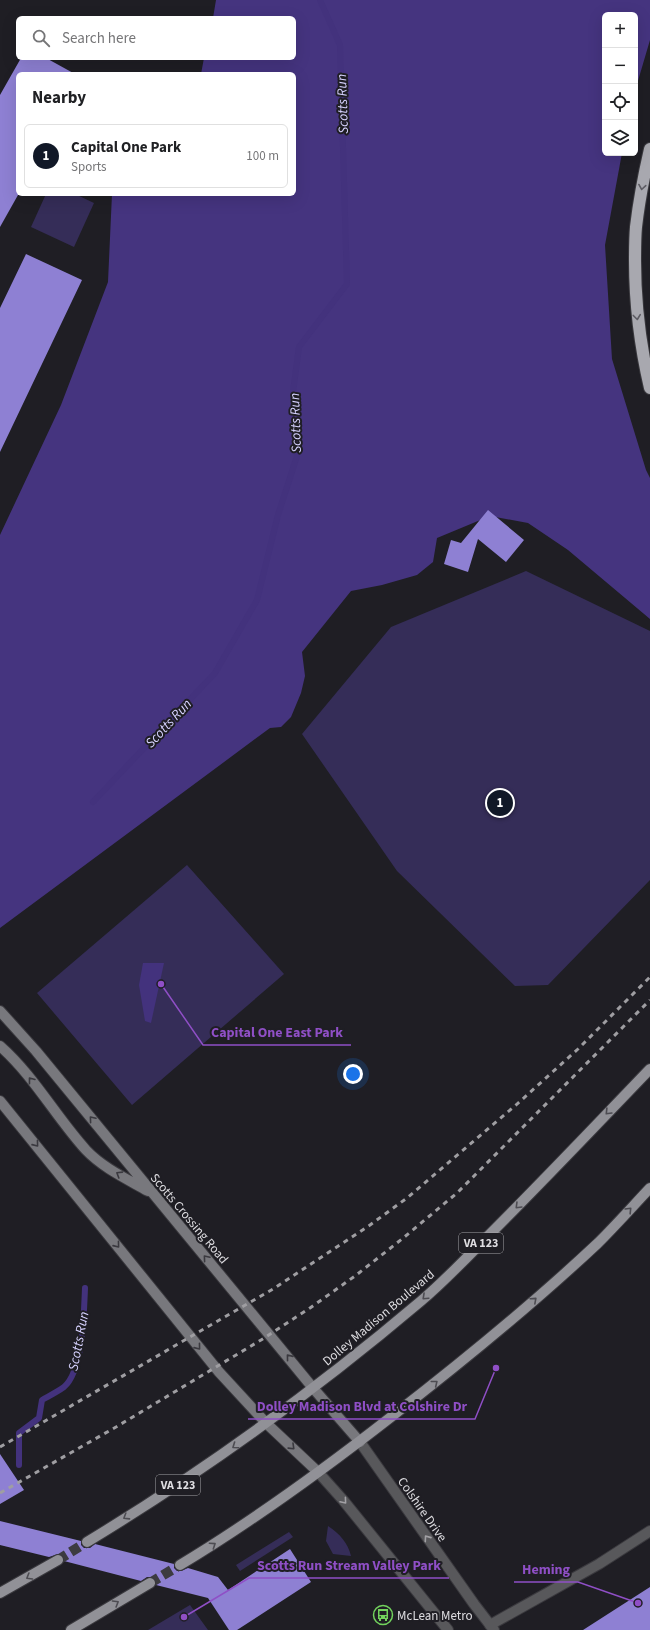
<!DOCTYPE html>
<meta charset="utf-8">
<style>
:root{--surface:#fff;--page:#f6f6f6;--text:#202124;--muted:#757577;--line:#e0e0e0;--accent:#111827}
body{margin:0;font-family:"Source Sans 3",sans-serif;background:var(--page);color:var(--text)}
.controls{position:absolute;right:12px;top:12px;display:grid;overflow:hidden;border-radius:6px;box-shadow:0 4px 16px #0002}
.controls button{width:36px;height:36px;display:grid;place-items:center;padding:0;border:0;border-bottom:1px solid var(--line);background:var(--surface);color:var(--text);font:20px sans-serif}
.you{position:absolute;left:353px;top:1074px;width:14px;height:14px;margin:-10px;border:3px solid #fff;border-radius:50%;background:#1a73e8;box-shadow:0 0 0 6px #1a73e833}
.badge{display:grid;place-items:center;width:26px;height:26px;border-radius:50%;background:var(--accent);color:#fff;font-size:13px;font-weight:700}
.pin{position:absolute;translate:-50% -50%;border:2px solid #fff;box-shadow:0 1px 4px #0006}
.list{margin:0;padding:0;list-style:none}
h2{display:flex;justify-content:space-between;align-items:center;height:52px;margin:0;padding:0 16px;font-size:17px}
h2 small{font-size:13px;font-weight:400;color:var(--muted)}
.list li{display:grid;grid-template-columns:26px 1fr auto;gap:12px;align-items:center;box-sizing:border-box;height:64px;margin:0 8px 8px;padding:0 8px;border:1px solid var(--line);border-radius:6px}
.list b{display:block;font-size:15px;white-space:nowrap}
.list p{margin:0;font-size:13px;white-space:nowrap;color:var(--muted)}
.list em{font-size:13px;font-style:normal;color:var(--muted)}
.icon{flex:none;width:22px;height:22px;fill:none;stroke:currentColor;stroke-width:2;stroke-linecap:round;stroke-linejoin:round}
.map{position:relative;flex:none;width:650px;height:1630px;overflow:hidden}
.search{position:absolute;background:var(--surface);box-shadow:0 4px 16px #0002;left:16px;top:16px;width:280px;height:44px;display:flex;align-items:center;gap:10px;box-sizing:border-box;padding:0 14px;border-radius:6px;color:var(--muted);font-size:15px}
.panel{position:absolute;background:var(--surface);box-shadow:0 4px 16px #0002;left:16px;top:72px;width:280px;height:124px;border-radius:6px}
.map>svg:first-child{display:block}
</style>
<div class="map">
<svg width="650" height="1630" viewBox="0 0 650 1630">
<rect width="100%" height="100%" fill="#1f1e24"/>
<path fill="#352d58" d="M46 194H75L94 203 74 247 31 227Z
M526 571 650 631V880L548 985 515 986 397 871 302 734 391 627Z
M187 865 284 974 132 1105 37 993Z
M328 1526C340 1534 348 1543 351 1556L333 1554 326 1541Z
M289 1532 293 1537 240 1571 236 1565Z
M190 1605 208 1630H148Z"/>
<path fill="#45347f" d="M216 0H650V40L635 91V15H605V153H622L605 245 612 359 646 470 650 478V619L568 550 528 523 490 516 437 538 433 562 417 575 382 585 351 591 302 652 305 676 301 693 291 717 281 727 270 728 0 928V535L61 405 108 282 112 194H294V74H201L204 58H294V18H213Z"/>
<path fill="#43327d" d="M143 963H164L151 1023 145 1021 139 985Z"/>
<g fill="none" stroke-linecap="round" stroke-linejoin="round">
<path stroke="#43327d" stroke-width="6" d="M93 802 215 673 257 600 278 515 297 456 293 392 299 347 347 284 340 45 320 0
M19 1465V1433L39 1418 42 1400C49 1396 57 1392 64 1387 83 1371 84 1312 85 1288"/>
</g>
<path fill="#8e80d3" d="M21 58H46L75 74H18V195L0 227V95Z
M26 254 82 280 0 452V308Z
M488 510 524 540 506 562 478 539 468 572 444 564 451 540 461 543Z
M0 1454 24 1490 0 1504Z
M0 1521 81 1541V1545L84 1548H90L95 1544 174 1564V1568L177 1571H181L188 1568 218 1577 228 1590 290 1549 311 1582 237 1630H229L208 1598 156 1585V1580L153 1577H147L141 1581 64 1561 63 1556 58 1554 49 1557 0 1545Z
M650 1587V1630H583Z"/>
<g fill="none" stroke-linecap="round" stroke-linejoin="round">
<path stroke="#3c3b40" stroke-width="10" stroke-dasharray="10 5" stroke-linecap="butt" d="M58 1560 87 1542
M150 1583 180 1565"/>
<defs>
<path id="minor" d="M490 1625 599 1564 650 1531"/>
<path id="tertiary" d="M360 1442 474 1604 494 1630
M318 1472 343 1500 448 1630"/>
<path id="secondary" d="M0 1011 36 1051 313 1388 360 1442
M0 1046C34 1076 56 1117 86 1150 103 1168 127 1179 148 1191
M0 1101 219 1372 266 1423 318 1472"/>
<path id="primary" d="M87 1542C204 1471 316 1390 421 1301 447 1279 471 1253 495 1229 548 1176 599 1122 650 1069
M180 1565C253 1521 323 1470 391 1417 462 1362 532 1305 598 1243 616 1225 633 1206 650 1188
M0 1593 58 1560
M71 1630 150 1583"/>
<path id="motorway" d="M650 149C644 175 639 201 636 227 635 238 635 250 635 261 635 304 640 345 650 388"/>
</defs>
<use href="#minor" stroke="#3a393e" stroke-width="12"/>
<use href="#tertiary" stroke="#3a393e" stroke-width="12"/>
<use href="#secondary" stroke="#3a393e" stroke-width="12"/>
<use href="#primary" stroke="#3a393e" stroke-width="12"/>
<use href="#motorway" stroke="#3a393e" stroke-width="14"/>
<use href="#minor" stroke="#58585b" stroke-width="10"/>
<use href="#tertiary" stroke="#58585b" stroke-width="10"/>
<use href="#secondary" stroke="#78787d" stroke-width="10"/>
<use href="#primary" stroke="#919197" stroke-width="10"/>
<use href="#motorway" stroke="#a8a8af" stroke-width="12"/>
<path stroke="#9f9ea2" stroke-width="3" stroke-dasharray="5 5" stroke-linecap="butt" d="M0 1447 273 1289 370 1225 407 1198 516 1105 578 1049 650 977
M0 1493 116 1427 261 1340 310 1308 355 1276 402 1239 457 1193 650 1000"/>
</g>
<defs><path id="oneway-chevron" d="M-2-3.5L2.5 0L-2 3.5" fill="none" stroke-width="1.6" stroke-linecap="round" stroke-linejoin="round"/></defs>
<g stroke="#5d5c63">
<use href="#oneway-chevron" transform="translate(642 187) rotate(99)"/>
<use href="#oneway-chevron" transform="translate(637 317) rotate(83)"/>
</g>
<g stroke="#3a393f">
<use href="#oneway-chevron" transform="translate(31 1080) rotate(-128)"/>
<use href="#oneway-chevron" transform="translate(92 1119) rotate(-130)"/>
<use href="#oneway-chevron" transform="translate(36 1144) rotate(51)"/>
<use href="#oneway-chevron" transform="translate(119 1174) rotate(-148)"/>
<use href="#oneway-chevron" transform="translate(117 1245) rotate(51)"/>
<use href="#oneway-chevron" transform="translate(206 1258) rotate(-130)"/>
<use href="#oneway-chevron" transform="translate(198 1347) rotate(51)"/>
<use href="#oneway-chevron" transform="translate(289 1357) rotate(-129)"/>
<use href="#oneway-chevron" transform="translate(292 1447) rotate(44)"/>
</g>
<g stroke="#4d4c52">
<use href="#oneway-chevron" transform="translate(608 1112) rotate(134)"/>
<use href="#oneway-chevron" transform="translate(518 1206) rotate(135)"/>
<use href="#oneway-chevron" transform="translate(629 1210) rotate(-46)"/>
<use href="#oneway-chevron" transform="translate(425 1297) rotate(137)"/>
<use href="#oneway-chevron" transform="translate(534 1300) rotate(-42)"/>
<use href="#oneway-chevron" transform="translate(435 1383) rotate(-39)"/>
<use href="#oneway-chevron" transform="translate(235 1446) rotate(145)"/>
<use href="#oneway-chevron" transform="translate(126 1517) rotate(148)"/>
<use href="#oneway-chevron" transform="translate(213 1545) rotate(-34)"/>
<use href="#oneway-chevron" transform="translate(29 1577) rotate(149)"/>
<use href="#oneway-chevron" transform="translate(116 1603) rotate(-31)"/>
</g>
<g stroke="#a2a1a5">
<use href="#oneway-chevron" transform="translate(344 1501) rotate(50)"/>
<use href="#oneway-chevron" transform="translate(427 1538) rotate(-125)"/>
</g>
<defs>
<symbol id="bus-ring" viewBox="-11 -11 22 22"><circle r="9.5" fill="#1f1e24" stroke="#72d25d" stroke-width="1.5"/><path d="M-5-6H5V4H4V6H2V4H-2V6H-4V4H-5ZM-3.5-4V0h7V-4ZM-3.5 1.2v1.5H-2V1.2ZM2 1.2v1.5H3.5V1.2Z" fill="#72d25d"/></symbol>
</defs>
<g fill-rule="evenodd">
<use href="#bus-ring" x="372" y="1604" width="22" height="22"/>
</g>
<g text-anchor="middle" stroke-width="4" stroke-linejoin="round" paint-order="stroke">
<g fill="#1f1e24" stroke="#a5a4a8" stroke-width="1">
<rect x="459" y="1233" width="44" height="20" rx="3"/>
<rect x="156" y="1475" width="44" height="20" rx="3"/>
</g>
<g font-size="12" font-weight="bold" fill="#dedde1">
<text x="481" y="1247">VA 123</text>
<text x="178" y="1489">VA 123</text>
</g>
<g font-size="13" fill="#dedde1" stroke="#1f1e24">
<text transform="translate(190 1218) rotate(50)" y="5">Scotts Crossing Road</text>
<text transform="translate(378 1317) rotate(-40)" y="5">Dolley Madison Boulevard</text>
<text transform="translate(423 1509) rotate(55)" y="5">Colshire Drive</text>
</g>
<g font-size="13" fill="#dedde1" stroke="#1f1e24" text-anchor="start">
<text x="397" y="1620">McLean Metro</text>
</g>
<g font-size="14" font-style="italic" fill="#d7d3ff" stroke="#1f1e24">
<text transform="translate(342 104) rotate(-92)" y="5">Scotts Run</text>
<text transform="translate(295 423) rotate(-92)" y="5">Scotts Run</text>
<text transform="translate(168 723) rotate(-47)" y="5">Scotts Run</text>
<text transform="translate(78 1341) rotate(-79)" y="5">Scotts Run</text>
</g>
</g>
<path fill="none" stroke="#8f4fc6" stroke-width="1.5" d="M161 984L203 1045H351M496 1368L475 1419H248M184 1617L249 1578H449M638 1603L578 1582H514"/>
<g fill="#8f4fc6" stroke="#1f1e24" stroke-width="1.5">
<circle cx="161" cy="984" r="4"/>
<circle cx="496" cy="1368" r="4"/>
<circle cx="184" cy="1617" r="4"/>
<circle cx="638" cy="1603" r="4"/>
</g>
<g font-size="14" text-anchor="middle" font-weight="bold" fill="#8f4fc6" stroke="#1f1e24" stroke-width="4" stroke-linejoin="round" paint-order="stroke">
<text x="277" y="1037">Capital One East Park</text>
<text x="362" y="1411">Dolley Madison Blvd at Colshire Dr</text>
<text x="349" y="1570">Scotts Run Stream Valley Park</text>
<text x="546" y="1574">Heming</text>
</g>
</svg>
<div class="controls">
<button>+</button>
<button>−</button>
<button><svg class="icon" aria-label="locate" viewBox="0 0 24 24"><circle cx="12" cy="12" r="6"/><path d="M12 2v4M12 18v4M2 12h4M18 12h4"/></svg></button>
<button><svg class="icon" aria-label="layers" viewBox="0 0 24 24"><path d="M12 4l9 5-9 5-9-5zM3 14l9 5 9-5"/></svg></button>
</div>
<div class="you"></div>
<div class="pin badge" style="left:500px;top:803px">1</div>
<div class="search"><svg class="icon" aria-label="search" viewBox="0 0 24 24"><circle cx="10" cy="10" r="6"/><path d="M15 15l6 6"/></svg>Search here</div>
<section class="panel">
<h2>Nearby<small></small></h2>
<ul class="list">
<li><span class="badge">1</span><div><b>Capital One Park</b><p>Sports</p></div><em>100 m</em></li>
</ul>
</section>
</div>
